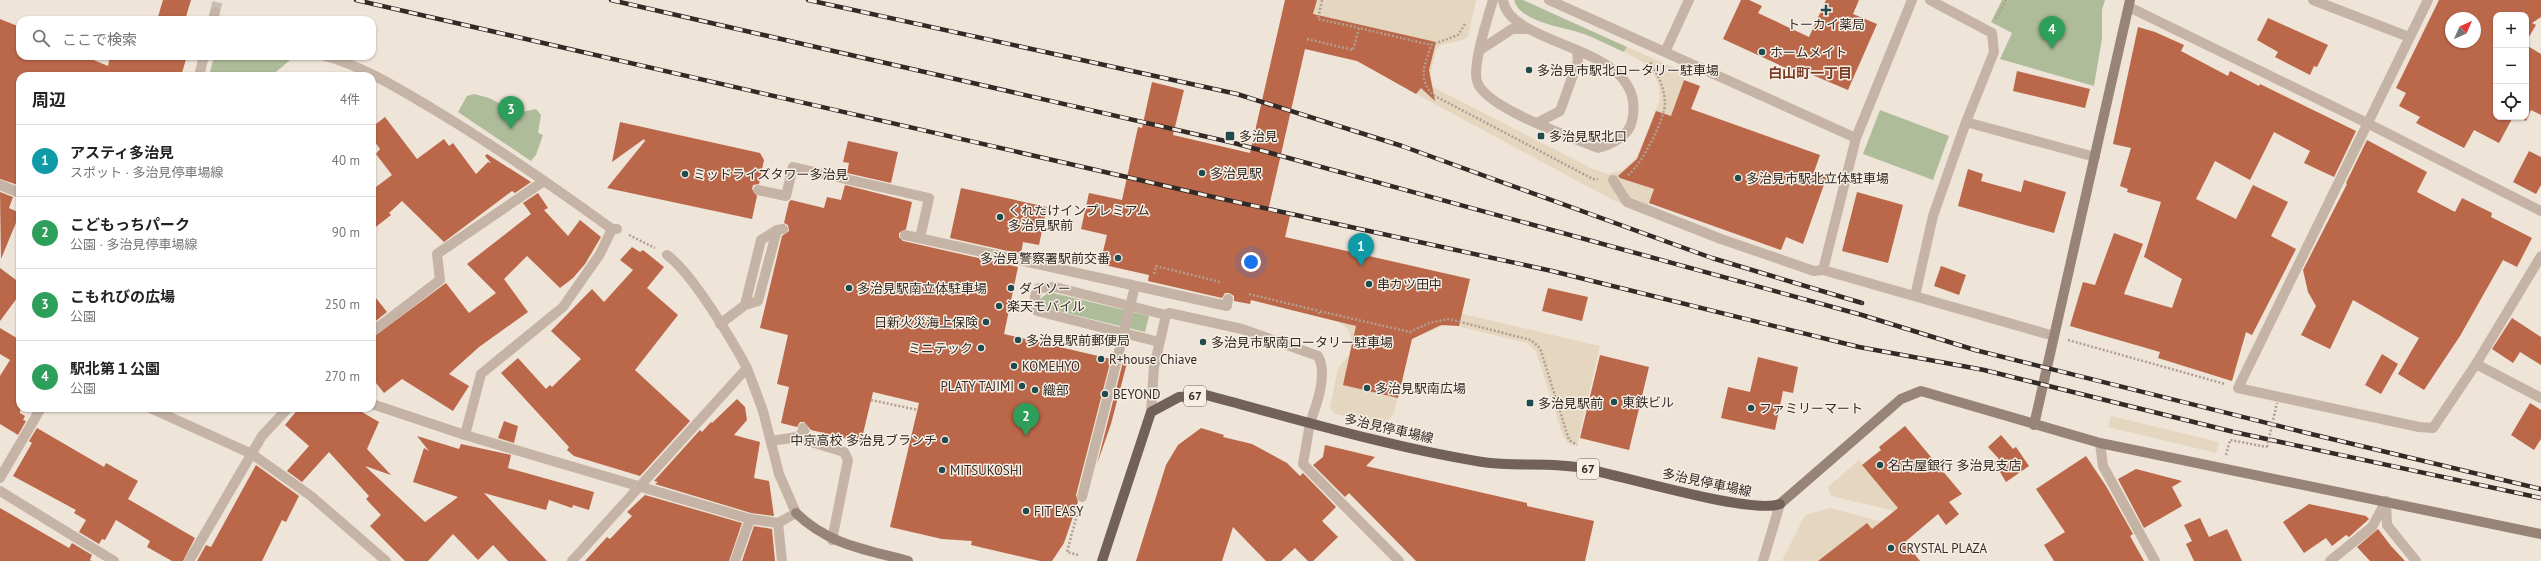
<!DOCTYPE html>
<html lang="ja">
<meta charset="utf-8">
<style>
:root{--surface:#fff;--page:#f6f6f6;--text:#222;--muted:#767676;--line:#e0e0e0;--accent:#d93025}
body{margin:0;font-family:"PT Sans","Noto Sans JP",sans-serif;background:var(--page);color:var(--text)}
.controls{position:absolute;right:12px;top:12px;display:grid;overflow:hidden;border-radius:8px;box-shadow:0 1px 3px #0004}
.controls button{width:36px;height:36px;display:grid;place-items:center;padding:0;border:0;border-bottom:1px solid var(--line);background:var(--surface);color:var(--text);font:20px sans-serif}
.compass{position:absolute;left:2445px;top:12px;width:36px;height:36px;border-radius:50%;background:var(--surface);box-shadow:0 1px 3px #0004;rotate:45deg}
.you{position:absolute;left:1251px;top:262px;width:14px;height:14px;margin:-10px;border:3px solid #fff;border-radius:50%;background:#1a73e8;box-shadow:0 0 0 6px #1a73e833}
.badge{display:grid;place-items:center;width:26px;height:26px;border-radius:50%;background:var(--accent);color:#fff;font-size:13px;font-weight:700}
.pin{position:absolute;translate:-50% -33px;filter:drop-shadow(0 1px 2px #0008)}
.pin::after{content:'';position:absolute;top:21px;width:14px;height:12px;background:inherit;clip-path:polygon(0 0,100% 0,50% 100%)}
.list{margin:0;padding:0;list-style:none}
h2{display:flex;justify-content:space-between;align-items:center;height:52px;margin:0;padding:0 16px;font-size:17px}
h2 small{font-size:13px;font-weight:400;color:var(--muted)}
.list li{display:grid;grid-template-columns:26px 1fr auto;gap:12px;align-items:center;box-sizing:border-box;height:72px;padding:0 16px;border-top:1px solid var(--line)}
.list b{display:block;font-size:15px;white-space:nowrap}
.list p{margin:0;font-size:13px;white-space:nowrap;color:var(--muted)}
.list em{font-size:13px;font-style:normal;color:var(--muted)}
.icon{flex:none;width:22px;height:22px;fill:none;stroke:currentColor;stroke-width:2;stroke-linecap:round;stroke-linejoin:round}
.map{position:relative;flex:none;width:2541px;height:561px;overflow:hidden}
.search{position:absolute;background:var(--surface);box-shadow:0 1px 3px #0004;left:16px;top:16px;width:360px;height:44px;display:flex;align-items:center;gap:10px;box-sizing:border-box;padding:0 14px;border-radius:12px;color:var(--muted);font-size:15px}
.panel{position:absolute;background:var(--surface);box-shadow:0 1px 3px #0004;left:16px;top:72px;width:360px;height:340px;border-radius:12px}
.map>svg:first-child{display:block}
</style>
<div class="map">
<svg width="2541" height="561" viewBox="0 0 2541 561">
<rect width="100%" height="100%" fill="#eee4d8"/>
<path fill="#afbc9a" d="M1514 0H1523L1627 47 1624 52C1610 46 1596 38 1581 33 1563 27 1520 22 1514 0Z
M2002 0H2105L2102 10V38L2094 86 2000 59 2012 33 1991 22Z
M214 56H295L271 76H209Z
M474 94 489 98 518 113 536 109 541 115 538 133 543 135 536 155 531 161 458 112 467 96Z
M1880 110 1949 136 1933 180 1863 154Z
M1049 292 1149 316 1145 332 1046 308 1041 305 1040 299Z"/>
<path fill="#e5d6c0" d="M1317 0H1476L1468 36 1463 40 1441 45 1436 50 1430 76 1433 87 1593 169 1608 174 1623 170 1637 157 1660 99 1659 85 1653 73 1643 62 1624 52 1627 47 1686 73 1647 187 1654 189 1644 214 1611 199 1416 94 1420 89 1311 25Z
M1326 282 1600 346 1577 445 1569 444 1563 436 1536 351 1527 343 1448 324 1411 339 1394 413 1385 424 1335 414 1330 408 1338 368 1349 355 1351 338 1348 329 1339 322 1318 317Z
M2111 416 2219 442 2216 453 2108 427Z
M1859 460 1898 508 1908 514 1831 496 1828 487Z
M1830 508 1898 526 1879 523 1872 529 1867 523 1818 561H1782L1805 515Z"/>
<path fill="#bb6749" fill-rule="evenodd" d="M163 0H191L185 20H157Z
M1285 0H1317L1313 14 1436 42 1429 70 1435 101 1421 88 1416 94 1357 61 1305 49 1268 211 1290 216 1285 237 1470 279 1459 326 1441 325 1412 339 1398 398 1343 385 1356 326 1251 300 1250 304 1234 301V296L1229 293H1225L1222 298 1148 281 1149 275 1100 264 1107 235 1081 229 1089 193 1122 200 1138 127 1142 128 1152 82 1184 90 1173 135 1250 153Z
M1741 0H1749L1762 6 1758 13 1809 37 1826 0H1859L1853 14 1877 24 1848 90 1803 71 1801 75 1723 39Z
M2439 0H2541V17L2532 23 2536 25 2526 42V15H2496V117H2513L2499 143 2474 130 2464 148 2416 123 2420 117 2399 106 2406 93 2396 88ZM2451 18H2475V42H2451Z
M2268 18 2328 45 2317 67 2314 66 2310 75 2275 57 2278 52 2257 40Z
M0 19 20 27V56H84L108 66 110 56H187L181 76H20V179L18 185 0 179Z
M2138 27 2155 32 2184 45 2181 51 2228 76 2230 71 2259 86 2260 84 2356 131 2334 177 2304 163 2310 151 2274 132 2250 180 2215 161 2196 199 2236 219 2253 185 2288 202 2271 236 2296 249 2252 335 2246 332 2232 381 2158 358 2160 352 2070 326 2083 282 2095 285 2114 233 2143 244 2124 294 2172 308 2182 279 2144 257 2161 202 2127 192 2128 189 2120 186 2131 148 2113 144Z
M2526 45 2541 54V115L2531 110 2526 121 2517 117H2526Z
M2017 71 2090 89 2085 108 2013 91Z
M1684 80 1700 86 1691 109 1820 155 1814 172 1827 176 1803 244 1786 237 1781 250 1649 203 1654 189 1620 178 1618 176 1637 159 1656 111 1671 116Z
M385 117 417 159 444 139 449 146 453 143 476 174 488 162 491 163 485 156 487 154 531 182 515 193 512 191 444 242 402 201 389 213 391 215 372 230V190L392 175 376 154 380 149 372 138V127Z
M620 122 760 153 764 160 759 184 753 185 752 189 757 196 752 219 607 188 645 141 644 139 612 162Z
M2367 140 2427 172 2417 192 2455 212 2462 198 2492 213 2491 217 2532 238 2517 267 2503 260 2460 336 2424 390 2398 374 2419 338 2353 300 2330 349 2301 335 2316 306 2308 292 2303 270 2347 184 2346 183Z
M848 141 898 152 891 183 847 173 849 163 843 162Z
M2529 151 2541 157V185L2536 194 2513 182Z
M1968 169 1983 174 1981 181 2021 192 2024 180 2066 192 2054 233 1958 206Z
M845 185 912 202 906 229 899 233V237L903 241 1018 267 1004 334 1111 359 1076 495 1078 502 1064 543 1052 561H1040L971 545 972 541 942 539 890 527 919 403 873 392 861 442 811 430 804 422H800L797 427 781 423 789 387 777 384 788 335 760 328 782 236 789 231 788 225 784 223 789 202 791 200 824 208 827 197 841 200Z
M961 188 1047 207 1039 245 1023 242 1021 254 950 238Z
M0 192 13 197 9 208 20 213 1 259Z
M1857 192 1903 205 1888 263 1842 251Z
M538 193 548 208 544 210 568 236 580 220 601 237 585 264 573 278 560 288 527 256 504 279 528 312 479 347 449 374 469 386 453 411 402 379 384 393 372 378V338L446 283 469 313 496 293 467 264 531 214 523 203Z
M632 247 640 252 643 250 664 267 647 288 678 315 635 370 690 421 640 476 574 456 567 450 569 447 501 373 518 358 546 389 550 385 552 387 581 359 551 331 592 289 604 302 633 270 620 260Z
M1941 266 1966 275 1959 295 1934 286Z
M0 268 20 283V294L0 321Z
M1548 288 1588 297 1582 321 1542 311Z
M372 293 387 312 372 324Z
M2512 318 2541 337V365L2520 352 2513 363 2492 349Z
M0 328 20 340V413L25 416 23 420 26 421 18 435 0 424V376L10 360 0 354Z
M2382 354 2398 364 2381 394 2365 385Z
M1600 355 1649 367 1629 450 1580 438Z
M1758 357 1798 367 1793 393 1783 391 1775 430 1721 418 1728 387 1750 392Z
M1123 362 1127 363 1111 424 1097 464Z
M737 399 745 407 747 420 734 435 760 442 754 478 769 481 774 516 751 513 655 484 658 482 654 481 700 430 702 432 711 422 712 423Z
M2530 403 2541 410V439L2534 450 2511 435Z
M299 408H355L379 422 367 449 391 475 365 466 425 522 458 497 413 482 424 448 429 451 417 436 459 449 461 444 511 455 508 468 594 492 589 510 573 505 572 508 549 500 546 510 484 493 547 561H508L493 545 478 560 453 534 428 561H405L370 526 381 515 366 499 369 496 329 452 302 482 287 471 309 446 285 425Z
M504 421 518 426 514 443 498 438Z
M1905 426 1962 494 1949 502 1959 514 1946 525 1938 514 1905 542 1920 561H1818L1867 523 1872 529 1898 508 1862 465 1881 450 1879 447Z
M37 428 104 467 106 463 138 481 128 499 195 538 183 561H172L147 547 150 541 116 520 105 540 102 539 99 544 79 532 86 520 74 513 76 510 13 476 32 443 29 441Z
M1201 428 1224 435 1223 437 1252 444 1287 463 1300 476 1303 473 1336 507 1322 521 1338 537 1313 561H1308L1295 548 1281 561H1266L1233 527 1222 561H1136L1166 465 1178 445Z
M2001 435 2013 449 2016 447 2029 466 2006 482 1994 462 1999 459 1988 447Z
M1325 445 1375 457 1366 466 1527 503V506L1594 521 1585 561H1416L1349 493 1345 497 1313 465 1323 457Z
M2086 456 2106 486 2133 534 2130 536 2144 561H2054L2044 545 2065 532 2036 489Z
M256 465 299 496 286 522 282 520 262 561H197L206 545 211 547Z
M2136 469 2182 481 2172 487 2182 506 2144 528 2118 479Z
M645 495 742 523 729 561H585L607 537 610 539 632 516 627 512Z
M2309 504 2366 516 2369 519 2349 537 2346 535 2332 546 2326 538 2304 553 2283 522Z
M0 508 69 548 72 543 92 555 90 560 92 561H0Z
M2200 518 2209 537 2227 529 2242 561H2194L2186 544 2192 541 2184 525Z
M754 526 772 529 775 561H742Z
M2378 529 2391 546 2405 561H2370L2357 547Z"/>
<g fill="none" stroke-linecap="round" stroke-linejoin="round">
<path stroke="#c8bfb4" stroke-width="10" stroke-dasharray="10 5" stroke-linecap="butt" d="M215 12 218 0"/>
<path stroke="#b09f90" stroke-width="2.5" stroke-dasharray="2 2" stroke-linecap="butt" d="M1322 0 1318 19 1359 28
M1996 19 2006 0
M1465 24 1458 35 1431 45C1425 66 1417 77 1433 95L1593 179H1598
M1307 39 1353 50 1359 28 1431 45
M1628 175C1641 166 1666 117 1665 102 1664 86 1658 75 1650 62
M629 235 655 248
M1154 274 1156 266 1220 282
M1249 294 1319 311
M1319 314V311L1410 332 1429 323 1449 319 1531 340 1540 348 1569 440 1577 445
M2068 340 2225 384
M871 400 918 410
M2226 455 2230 440 2267 447
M1078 511 1067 552 1078 555"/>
<path stroke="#c5b4a5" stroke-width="10" d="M1493 0C1488 17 1472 65 1477 81 1484 108 1572 137 1598 148 1611 145 1629 136 1632 121 1650 43 1510 50 1503 0
M1480 50 1512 29H1529
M1537 123 1560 111 1578 61 1577 51
M745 305 758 301 777 230
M720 324 745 305 761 240 777 230 783 229
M372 332 440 280 437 254 544 181
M1159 342 1037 311C1033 302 1034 295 1039 288L1055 287 1166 315
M150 408 252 454 311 496 386 561
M1151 412 1154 367 1166 315 1169 313 1242 329 1318 356C1328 374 1317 404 1310 423
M803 428 808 441 844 452 848 460 832 540
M465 435 481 374 563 307 600 254 612 229
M771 441 797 437 804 432
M778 523 782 561
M735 561 750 519"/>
<path stroke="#c5b4a5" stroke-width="10" d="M1549 0 1856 138
M1912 0 1856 138 1823 270 2054 336
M2313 0 2409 37
M2428 0 2238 388 2419 427 2433 428 2476 364 2541 256
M2129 7 2367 123 2541 211
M213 20 215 12
M1665 52 1689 0
M325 56C363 66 399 89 433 109 495 146 554 187 612 229H617
M199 76 204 56
M1966 122 2095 157
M1613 180 1627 202 1721 239 1814 271 1823 270
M0 185 20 193
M758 190 786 196 793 167 929 198 920 238
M1915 296 1933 216 1966 122 1994 52 1992 33 1930 0
M2476 364 2541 398
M372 404 465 435 750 519 778 523 796 513 779 474 763 411 747 368
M1310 423 1303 464 1399 561
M2100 443 2103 466 2155 561
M0 478 41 408
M0 491 114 561
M1082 497 1117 360
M2386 501 2387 525 2416 561
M189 561 262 436 288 408
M572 561 747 368C732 340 692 273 667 255
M1763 561 1780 504
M2330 561 2372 527 2386 501"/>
<path stroke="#988477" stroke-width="10" d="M2034 425 2130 0
M1780 504 1901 399 1921 391 2100 443 2541 534
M796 513C829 545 865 549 908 561"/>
<path stroke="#726158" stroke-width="10" d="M1102 561 1151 412 1179 397 1206 395C1296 419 1389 447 1482 462 1515 467 1549 462 1582 468 1621 475 1750 515 1780 504"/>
<defs>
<path id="rail" d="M356 0 1218 198 1552 271 1859 347 1984 370 2234 432 2541 498
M611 0 1234 143 1862 315 1975 350 2311 434 2541 489
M808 0 1237 94 1402 146 1712 258 1862 303"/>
</defs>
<use href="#rail" stroke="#312a26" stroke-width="4.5"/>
<use href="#rail" stroke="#f7eee4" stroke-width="3" stroke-dasharray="9" stroke-linecap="butt"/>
<path stroke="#b09f90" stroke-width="2.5" stroke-dasharray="2 2" stroke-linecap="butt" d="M2267 447 2277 403"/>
<path stroke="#c5b4a5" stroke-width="10" d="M905 235 1227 306 1228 299
M1117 360 1135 286"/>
</g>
<g fill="#1f4b4f" stroke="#f7eee4" stroke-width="1.5">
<path d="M1824 4h4v4h4v4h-4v4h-4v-4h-4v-4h4z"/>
<circle cx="1762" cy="52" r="4"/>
<circle cx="1529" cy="70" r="4"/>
<rect x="1225" y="131" width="10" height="10" rx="2"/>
<rect x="1537" y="132" width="8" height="8" rx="2"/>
<circle cx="1202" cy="173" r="4"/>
<circle cx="685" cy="174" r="4"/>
<circle cx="1738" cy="178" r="4"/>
<circle cx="1000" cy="217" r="4"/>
<circle cx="1118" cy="258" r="4"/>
<circle cx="1369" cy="284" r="4"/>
<circle cx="849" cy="288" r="4"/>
<circle cx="1011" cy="288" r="4"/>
<circle cx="999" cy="306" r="4"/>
<circle cx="986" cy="322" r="4"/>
<circle cx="1018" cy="340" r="4"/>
<circle cx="1203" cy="342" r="4"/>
<circle cx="981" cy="348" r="4"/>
<circle cx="1101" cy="359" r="4"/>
<circle cx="1014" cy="366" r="4"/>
<circle cx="1022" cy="386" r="4"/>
<circle cx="1367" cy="388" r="4"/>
<circle cx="1035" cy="390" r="4"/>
<circle cx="1105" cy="394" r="4"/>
<circle cx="1614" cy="402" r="4"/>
<rect x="1526" y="399" width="8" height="8" rx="2"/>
<circle cx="1751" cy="408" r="4"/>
<circle cx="945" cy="440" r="4"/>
<circle cx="1880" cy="465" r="4"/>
<circle cx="942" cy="470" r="4"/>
<circle cx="1026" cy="511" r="4"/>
<circle cx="1891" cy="548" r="4"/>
</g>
<g text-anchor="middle" stroke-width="3" stroke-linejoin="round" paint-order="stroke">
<g fill="#f7eee4" stroke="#6c655f" stroke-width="1">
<rect x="1184" y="386" width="22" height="20" rx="3"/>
<rect x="1577" y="459" width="22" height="20" rx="3"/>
</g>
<g font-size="12" font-weight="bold" fill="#312a26">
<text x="1195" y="400">67</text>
<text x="1588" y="473">67</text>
</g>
<g font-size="13" fill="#312a26" stroke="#f7eee4" text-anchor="start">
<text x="1826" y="29" text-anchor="middle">トーカイ薬局</text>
<text x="1770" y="57">ホームメイト</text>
<text x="1537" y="75">多治見市駅北ロータリー駐車場</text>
<text x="1239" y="141">多治見</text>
<text x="1549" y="141">多治見駅北口</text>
<text x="1210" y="178">多治見駅</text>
<text x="693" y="179">ミッドライズタワー多治見</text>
<text x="1746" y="183">多治見市駅北立体駐車場</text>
<text x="1008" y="215">くれたけインプレミアム<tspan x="1008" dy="15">多治見駅前</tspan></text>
<text x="1110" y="263" text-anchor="end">多治見警察署駅前交番</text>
<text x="1377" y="289">串カツ田中</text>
<text x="857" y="293">多治見駅南立体駐車場</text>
<text x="1019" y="293">ダイソー</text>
<text x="1007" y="311">楽天モバイル</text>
<text x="978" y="327" text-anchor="end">日新火災海上保険</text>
<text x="1026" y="345">多治見駅前郵便局</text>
<text x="1211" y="347">多治見市駅南ロータリー駐車場</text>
<text x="973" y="353" text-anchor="end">ミニテック</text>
<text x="1109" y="364">R+house Chiave</text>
<text x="1022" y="371">KOMEHYO</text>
<text x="1014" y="391" text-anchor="end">PLATY TAJIMI</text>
<text x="1375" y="393">多治見駅南広場</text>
<text x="1043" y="395">織部</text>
<text x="1113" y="399">BEYOND</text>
<text x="1622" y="407">東鉄ビル</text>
<text x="1538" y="408">多治見駅前</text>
<text x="1759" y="413">ファミリーマート</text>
<text x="937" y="445" text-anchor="end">中京高校 多治見ブランチ</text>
<text x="1888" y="470">名古屋銀行 多治見支店</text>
<text x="950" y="475">MITSUKOSHI</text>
<text x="1034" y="516">FIT EASY</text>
<text x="1899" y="553">CRYSTAL PLAZA</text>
</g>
<g font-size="13" fill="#312a26" stroke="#f7eee4">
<text transform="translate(1389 428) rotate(13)" y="5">多治見停車場線</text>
<text transform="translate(1707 482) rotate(12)" y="5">多治見停車場線</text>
</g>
<g font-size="14" font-weight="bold" fill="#793c26" stroke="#f7eee4">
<text x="1810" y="78">白山町一丁目</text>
</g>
</g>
</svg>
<div class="controls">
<button>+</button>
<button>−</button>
<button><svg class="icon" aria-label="locate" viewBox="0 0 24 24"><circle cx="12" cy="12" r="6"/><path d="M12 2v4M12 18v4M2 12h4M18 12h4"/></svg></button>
</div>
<svg class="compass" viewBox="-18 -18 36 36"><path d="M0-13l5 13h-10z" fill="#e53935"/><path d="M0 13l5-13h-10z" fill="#767676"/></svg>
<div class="you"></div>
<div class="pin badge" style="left:1361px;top:266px;background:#0f9aa8">1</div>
<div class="pin badge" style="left:1026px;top:436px;background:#2e9e5b">2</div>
<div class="pin badge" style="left:511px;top:129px;background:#2e9e5b">3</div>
<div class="pin badge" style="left:2052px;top:49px;background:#2e9e5b">4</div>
<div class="search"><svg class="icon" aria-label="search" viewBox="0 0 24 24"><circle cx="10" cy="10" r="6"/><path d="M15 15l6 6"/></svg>ここで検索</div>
<section class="panel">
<h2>周辺<small>4件</small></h2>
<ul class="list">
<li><span class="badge" style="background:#0f9aa8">1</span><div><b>アスティ多治見</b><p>スポット · 多治見停車場線</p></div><em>40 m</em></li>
<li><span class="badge" style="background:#2e9e5b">2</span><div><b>こどもっちパーク</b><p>公園 · 多治見停車場線</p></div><em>90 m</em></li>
<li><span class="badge" style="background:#2e9e5b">3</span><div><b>こもれびの広場</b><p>公園</p></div><em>250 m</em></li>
<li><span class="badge" style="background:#2e9e5b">4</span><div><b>駅北第１公園</b><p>公園</p></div><em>270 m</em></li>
</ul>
</section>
</div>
